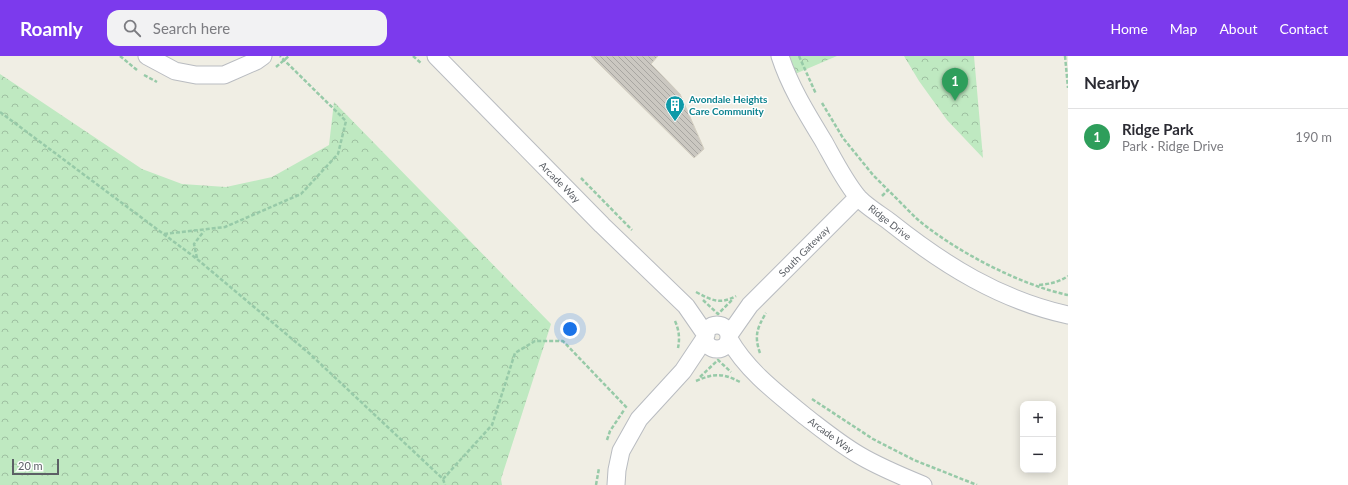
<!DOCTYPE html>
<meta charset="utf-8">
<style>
:root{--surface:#fff;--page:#f2f2f3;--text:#2b2b33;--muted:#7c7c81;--line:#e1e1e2;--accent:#7c3aed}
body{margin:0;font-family:Lato,sans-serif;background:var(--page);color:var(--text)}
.controls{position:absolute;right:12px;bottom:12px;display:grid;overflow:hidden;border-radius:8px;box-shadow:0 2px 10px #0003}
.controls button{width:36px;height:36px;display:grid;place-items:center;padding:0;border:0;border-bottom:1px solid var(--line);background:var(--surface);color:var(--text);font:20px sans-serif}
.scale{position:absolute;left:12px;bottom:10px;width:47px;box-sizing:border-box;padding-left:4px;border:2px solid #5c6066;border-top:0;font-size:11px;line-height:14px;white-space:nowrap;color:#5c6066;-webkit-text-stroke:3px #fff;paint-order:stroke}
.you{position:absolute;left:570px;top:273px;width:14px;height:14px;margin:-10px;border:3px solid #fff;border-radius:50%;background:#1a73e8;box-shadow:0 0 0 6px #1a73e833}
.badge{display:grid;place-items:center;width:26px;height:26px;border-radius:50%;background:var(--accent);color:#fff;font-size:13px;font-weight:700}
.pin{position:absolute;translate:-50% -33px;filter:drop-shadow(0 1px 2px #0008)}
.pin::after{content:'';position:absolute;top:21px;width:14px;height:12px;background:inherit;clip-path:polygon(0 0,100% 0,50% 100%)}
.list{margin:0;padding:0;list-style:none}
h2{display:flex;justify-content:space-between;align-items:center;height:52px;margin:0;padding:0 16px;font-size:17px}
h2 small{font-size:13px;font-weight:400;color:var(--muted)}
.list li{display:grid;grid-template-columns:26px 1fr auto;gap:12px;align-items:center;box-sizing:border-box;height:56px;padding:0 16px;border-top:1px solid var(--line)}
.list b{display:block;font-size:15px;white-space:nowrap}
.list p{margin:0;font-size:13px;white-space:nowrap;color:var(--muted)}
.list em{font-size:13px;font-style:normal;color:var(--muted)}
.icon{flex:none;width:22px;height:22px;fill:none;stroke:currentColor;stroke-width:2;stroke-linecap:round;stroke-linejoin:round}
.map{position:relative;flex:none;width:1068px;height:429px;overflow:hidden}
header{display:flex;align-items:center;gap:24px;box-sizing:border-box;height:56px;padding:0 20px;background:var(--accent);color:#fff}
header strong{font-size:19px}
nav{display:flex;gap:22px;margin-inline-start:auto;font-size:14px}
.search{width:280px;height:36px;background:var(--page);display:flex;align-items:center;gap:10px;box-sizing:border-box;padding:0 14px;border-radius:12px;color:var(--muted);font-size:15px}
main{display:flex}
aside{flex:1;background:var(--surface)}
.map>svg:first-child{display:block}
</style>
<header>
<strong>Roamly</strong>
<div class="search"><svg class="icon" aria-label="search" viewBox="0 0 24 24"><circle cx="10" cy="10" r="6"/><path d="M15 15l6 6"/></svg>Search here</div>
<nav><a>Home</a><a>Map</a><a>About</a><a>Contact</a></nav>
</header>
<main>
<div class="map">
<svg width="1068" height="429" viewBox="0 0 1068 429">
<defs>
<pattern id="forest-crowns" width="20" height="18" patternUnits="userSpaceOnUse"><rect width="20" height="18" fill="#bfe9c1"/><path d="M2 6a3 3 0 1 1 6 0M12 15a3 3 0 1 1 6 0" fill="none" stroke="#9ec0a1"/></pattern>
<pattern id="building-back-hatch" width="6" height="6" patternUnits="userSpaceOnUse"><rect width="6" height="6" fill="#cbc8c1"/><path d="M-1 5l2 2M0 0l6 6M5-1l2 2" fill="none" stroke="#a8a6a1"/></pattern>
</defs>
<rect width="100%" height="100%" fill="#f0eee4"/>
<path fill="url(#forest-crowns)" d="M788 0H837L795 18Z
M904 0H974L983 102 947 64 919 25Z
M0 18 142 113 182 128 226 131 272 121 329 89 334 46 551 268 501 423 502 429H0Z"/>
<path fill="url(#building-back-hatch)" stroke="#d5d0c2" d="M591 0H658L651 8 680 38 704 93 694 102Z"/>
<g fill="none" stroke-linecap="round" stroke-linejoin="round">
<defs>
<path id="street" d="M147 0 175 15 196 19H224L256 5 263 0
M436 0 602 169 686 250 706 279
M780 0C790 31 807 58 824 86 834 104 844 124 857 140 864 149 881 159 890 166 944 209 1000 244 1068 259
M705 281a12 12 0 1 1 24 0a12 12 0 1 1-24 0Z
M729 279 750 249 858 141
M729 283C747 315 778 338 806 361 823 374 840 388 859 399 879 411 901 420 923 429
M616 429 617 414 621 395 639 363 683 315 705 282"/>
</defs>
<use href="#street" stroke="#b9bcc1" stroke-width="19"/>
<path stroke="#97caa8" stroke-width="2.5" stroke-dasharray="4 2" stroke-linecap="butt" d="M120 0 137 14
M413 0 422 8
M799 0 816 38
M1065 0 1068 32
M276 11 289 0
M144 19 157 26
M822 47 843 82 873 119 888 134
M0 56 197 203 310 298 443 423 445 429
M581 122 632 174
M882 140 888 134C897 143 907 153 916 162 953 194 1020 229 1068 239
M164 178 225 171 301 138 338 98 346 65 280 0
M197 202 194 188 204 175
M1039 229C1050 228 1059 226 1068 220
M696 236C711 244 720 249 736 240
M703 244 718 258 732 244
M675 265C679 274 680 282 678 292
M760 297C754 280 757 272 766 257
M700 321 718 304 731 316
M696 325C714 317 723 317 740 326
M812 343 873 383 914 404 977 429
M607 384 610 375 624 354
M443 423 492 369 515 297 535 285H563L628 353
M596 429 599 412"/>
<use href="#street" stroke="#fff" stroke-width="17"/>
</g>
<defs>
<symbol id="building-pin" viewBox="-11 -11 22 30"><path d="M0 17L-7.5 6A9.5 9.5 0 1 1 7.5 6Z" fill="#0f9aa8" stroke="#fff"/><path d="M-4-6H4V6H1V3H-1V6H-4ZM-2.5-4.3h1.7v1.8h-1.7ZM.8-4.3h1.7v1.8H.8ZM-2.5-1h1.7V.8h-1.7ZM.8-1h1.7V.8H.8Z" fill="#fff"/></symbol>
</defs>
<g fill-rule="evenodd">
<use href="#building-pin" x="664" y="38" width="22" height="30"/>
</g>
<g text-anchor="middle" stroke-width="3" stroke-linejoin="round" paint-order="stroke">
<g font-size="10" font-weight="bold" fill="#0d838f" stroke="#fff" text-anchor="start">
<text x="689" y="47">Avondale Heights<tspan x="689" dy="12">Care Community</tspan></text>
</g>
<g font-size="10" fill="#5c6066" stroke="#fff">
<text transform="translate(560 126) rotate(45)" y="4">Arcade Way</text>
<text transform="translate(890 166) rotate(38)" y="4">Ridge Drive</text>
<text transform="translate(804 195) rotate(-45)" y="4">South Gateway</text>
<text transform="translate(831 379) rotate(36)" y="4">Arcade Way</text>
</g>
</g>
</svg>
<div class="controls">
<button>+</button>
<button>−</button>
</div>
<div class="scale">20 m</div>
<div class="you"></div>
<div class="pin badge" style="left:955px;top:45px;background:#2e9e5b">1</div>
</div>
<aside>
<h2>Nearby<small></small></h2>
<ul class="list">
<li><span class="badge" style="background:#2e9e5b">1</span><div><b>Ridge Park</b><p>Park · Ridge Drive</p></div><em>190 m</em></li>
</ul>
</aside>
</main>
